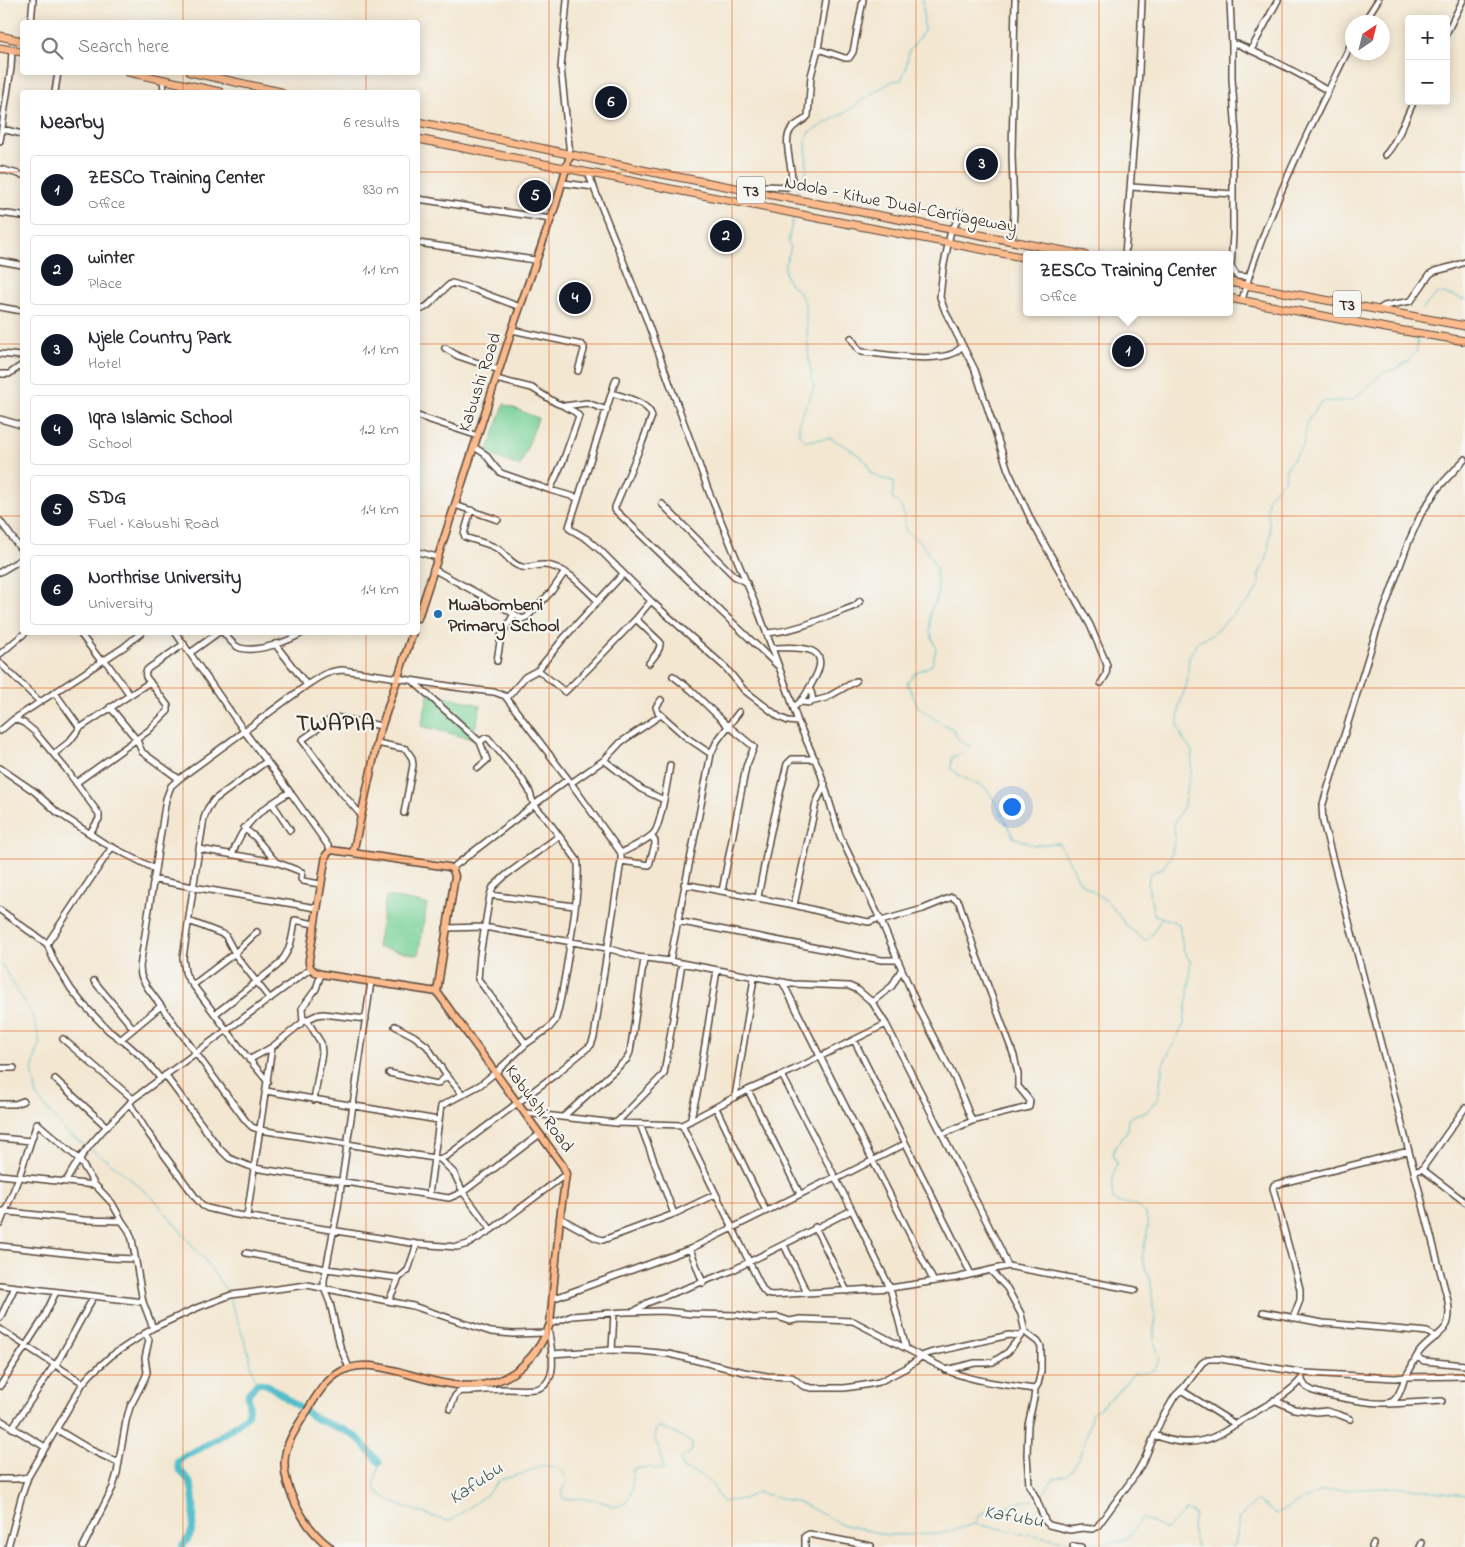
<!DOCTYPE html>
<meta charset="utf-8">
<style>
:root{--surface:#fff;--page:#f2f2f3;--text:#2b2b33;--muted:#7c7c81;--line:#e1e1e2;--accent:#111827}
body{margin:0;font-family:"Indie Flower",sans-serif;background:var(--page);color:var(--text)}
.controls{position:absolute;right:15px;top:15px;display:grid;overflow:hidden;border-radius:5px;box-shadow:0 2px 12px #0003}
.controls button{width:45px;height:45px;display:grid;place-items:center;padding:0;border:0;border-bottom:1px solid var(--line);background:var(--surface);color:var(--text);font:25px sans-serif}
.compass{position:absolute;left:1345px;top:15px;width:45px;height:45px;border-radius:50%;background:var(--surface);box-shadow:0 2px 12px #0003;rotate:35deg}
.you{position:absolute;left:1011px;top:806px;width:18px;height:18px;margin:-12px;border:4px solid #fff;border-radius:50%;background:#1a73e8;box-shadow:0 0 0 8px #1a73e833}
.badge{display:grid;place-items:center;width:32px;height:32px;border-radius:50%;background:var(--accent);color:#fff;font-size:16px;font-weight:700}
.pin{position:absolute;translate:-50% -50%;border:2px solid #fff;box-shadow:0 1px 5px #0006}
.popup{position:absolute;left:1023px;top:251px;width:210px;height:65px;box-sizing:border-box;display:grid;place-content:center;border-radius:5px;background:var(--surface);filter:drop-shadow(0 1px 4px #0005);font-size:16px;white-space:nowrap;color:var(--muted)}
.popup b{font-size:19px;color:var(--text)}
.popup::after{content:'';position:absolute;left:50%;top:100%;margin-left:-10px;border:10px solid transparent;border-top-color:var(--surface)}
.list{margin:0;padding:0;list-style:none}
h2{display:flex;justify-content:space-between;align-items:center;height:65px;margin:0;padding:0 20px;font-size:21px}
h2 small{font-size:16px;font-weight:400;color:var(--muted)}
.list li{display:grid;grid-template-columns:32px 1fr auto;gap:15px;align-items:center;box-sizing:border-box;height:70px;margin:0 10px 10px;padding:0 10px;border:1px solid var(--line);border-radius:5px}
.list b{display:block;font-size:19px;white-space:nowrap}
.list p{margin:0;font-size:16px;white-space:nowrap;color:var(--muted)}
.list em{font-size:16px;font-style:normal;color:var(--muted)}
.icon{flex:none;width:28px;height:28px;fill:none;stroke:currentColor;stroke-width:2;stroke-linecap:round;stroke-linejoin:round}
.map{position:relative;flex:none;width:1465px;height:1547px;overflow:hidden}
.search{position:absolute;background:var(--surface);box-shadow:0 2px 12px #0003;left:20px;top:20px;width:400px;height:55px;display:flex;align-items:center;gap:12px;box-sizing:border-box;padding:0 18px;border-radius:5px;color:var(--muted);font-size:19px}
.panel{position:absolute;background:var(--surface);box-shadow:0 2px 12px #0003;left:20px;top:90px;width:400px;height:545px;border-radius:5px}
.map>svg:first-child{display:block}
</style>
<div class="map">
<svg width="1465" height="1547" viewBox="0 0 1465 1547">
<rect width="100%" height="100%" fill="#f6f6f2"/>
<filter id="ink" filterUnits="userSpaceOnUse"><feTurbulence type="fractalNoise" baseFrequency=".02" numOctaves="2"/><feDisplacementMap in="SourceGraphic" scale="10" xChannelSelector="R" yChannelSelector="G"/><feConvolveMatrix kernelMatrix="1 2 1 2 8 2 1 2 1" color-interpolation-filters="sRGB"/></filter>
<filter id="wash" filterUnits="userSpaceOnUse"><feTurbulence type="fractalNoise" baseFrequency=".0096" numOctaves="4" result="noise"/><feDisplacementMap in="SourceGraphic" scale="20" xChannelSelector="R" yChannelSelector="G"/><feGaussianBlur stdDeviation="1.12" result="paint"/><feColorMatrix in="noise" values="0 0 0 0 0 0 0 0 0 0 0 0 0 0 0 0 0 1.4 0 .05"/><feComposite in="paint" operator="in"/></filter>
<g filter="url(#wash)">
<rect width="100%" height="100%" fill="#f3e7d2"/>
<path fill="#77d197" stroke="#597e5a" d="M504 404 538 418 520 467 487 453Z
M429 692 481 705 472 739 421 726Z
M386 896 427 904 418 955 377 947Z"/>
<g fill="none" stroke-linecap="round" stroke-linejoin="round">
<path stroke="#51beca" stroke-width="1" d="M797 193 798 190 804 182 807 168 806 139 810 132 849 110 871 94 893 81 901 80 906 68 909 51 924 31 923 0
M793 218 788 242 791 248 785 264V273L788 282 798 291 805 303 809 361 814 387 799 422V434L806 441 830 438 849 448 867 462 871 473 882 479 894 481 892 498C905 507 904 515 905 530L923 545 936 567 938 594 930 614V631L936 649 932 665 915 673 907 683 918 707 941 723 953 729C958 740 960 744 972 746L966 753 952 757 951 769 962 777 987 789 1000 810 1013 837 1033 845 1058 843 1064 851 1080 882 1108 902 1127 926 1145 941C1154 935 1155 927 1161 919
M1422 310 1437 293 1454 296 1465 300
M0 964 3 967 33 1016 40 1043 32 1070 37 1097 64 1130 87 1147
M90 1149 115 1166 155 1200 207 1263 228 1293
M229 1297 247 1347 256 1384
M379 1462V1468L374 1483 376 1491 394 1503 446 1521 452 1520 487 1494 500 1480 528 1472 542 1465 555 1467 564 1473 567 1482 561 1496 564 1499C583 1498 597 1498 615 1507L626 1503 632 1491 633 1469 648 1467 663 1470 661 1454 654 1437 657 1426 677 1434 692 1443V1451L680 1460 684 1469 703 1476 713 1486 722 1502 744 1499 757 1492 803 1504 841 1524 886 1535 940 1534 974 1524 1071 1542 1110 1543 1127 1539 1142 1518 1166 1530 1186 1510 1195 1514 1192 1530 1197 1547
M1039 1497C1046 1493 1048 1483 1054 1479 1058 1476 1065 1477 1069 1473 1078 1465 1091 1427 1091 1414 1107 1403 1121 1390 1133 1374L1146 1373 1155 1369 1160 1359 1154 1341V1329L1156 1320 1153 1307 1151 1283 1142 1258 1148 1228V1222L1144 1212 1137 1205 1120 1203 1113 1199C1111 1186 1113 1174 1117 1162L1113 1155 1115 1147 1127 1131 1128 1119 1137 1114 1147 1112 1158 1098 1163 1064 1184 1024 1190 978V961L1183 948 1179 925C1171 919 1163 919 1154 914L1148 886 1150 873 1162 869 1171 856 1175 838 1174 824 1184 805 1186 792 1191 772 1192 751 1184 741 1178 727 1179 706 1187 683 1189 657 1198 641 1211 635 1252 598 1259 584V573L1265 564 1268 554 1270 532 1267 507 1269 496 1285 479 1286 468 1303 446 1307 422 1321 402 1353 400 1384 372 1396 369 1408 361 1416 352 1418 340
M974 1524 979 1515 989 1510 1007 1507 1023 1501 1033 1500
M1231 1547 1235 1545 1240 1517 1257 1500 1276 1514 1320 1491 1402 1487 1465 1495"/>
<path stroke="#51beca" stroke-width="7" d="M182 1547C185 1543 189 1538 191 1533 195 1522 195 1492 189 1481 184 1473 177 1472 178 1461 186 1454 196 1451 206 1445 221 1437 235 1426 248 1415L249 1403 248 1394 256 1384 261 1383 268 1385 316 1419 344 1430 358 1438 379 1462"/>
</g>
</g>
<g filter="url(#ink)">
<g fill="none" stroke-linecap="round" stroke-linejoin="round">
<defs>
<path id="minor" d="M567 0 561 68 570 155
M1230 0 1232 46
M31 22 33 0
M1364 22 1378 0
M1446 34 1463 0
M818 49 826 0
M1251 50 1278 0
M163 80 164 91 165 92
M55 92 58 72
M2 129 22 134
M0 141 11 68 12 50
M1385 155C1396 145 1407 115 1414 101
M0 169 22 175
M588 173 646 318 709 492 759 613 789 694 798 722 820 771 840 836 881 921 919 1009 955 1079 972 1121
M563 183 594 187
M1131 187 1233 194
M753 190 766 186 787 187 792 183C793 169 783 142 790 131 794 124 803 122 808 116L811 76 818 49 845 58H849L853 52 863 0
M418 199 551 219
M960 211 955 225 951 230 943 269 940 297 945 311 975 370 1008 470 1032 522 1090 625 1107 665 1106 675 1101 683
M0 213 22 216
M1012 241 1014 213 1012 155 1015 0
M418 243 535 260
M1125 255 1139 72 1142 0
M0 261 22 265
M1248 277 1237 276 1231 267 1233 234V157L1236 134 1232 79V46L1237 44C1269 58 1299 73 1328 91
M1242 300C1266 213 1312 124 1352 42
M0 307 22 311
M418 310C429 310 441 289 452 283L475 290 520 307
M1378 310 1384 306 1411 301 1430 274 1435 271 1451 267 1465 262
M512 330 582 345 584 347V350L578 371
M851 338 859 350 862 352C884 354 934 363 954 353 957 351 960 348 963 346
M445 348 458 356 499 370
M0 354 22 356
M0 374H9L22 365
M496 379 532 388 556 403 564 406 587 403 607 410
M616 379 569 527 570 529 587 539 600 550 651 601 726 668 744 690 779 717 788 721 798 722
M612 393C624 397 648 402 652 416L642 443 615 507V510L777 665
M418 416 478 436
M0 419 21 425 22 427
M474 447 485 454 495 467 501 473 550 490 578 498
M550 490 563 461 579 416 575 412 565 407
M662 504 734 576 747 583
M455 505 498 520
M471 510 464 534 465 537C475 541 488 543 498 549 506 554 511 565 522 567 529 569 537 564 545 565 567 567 583 587 598 601
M0 521 22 551
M418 552 437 557
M433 569 501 606 522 619 527 617 551 592 565 572
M0 572 22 559
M636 619 651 601
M79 632 101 661
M175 632 244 731 290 792 331 850
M223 632C228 638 233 646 240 648 257 653 290 641 304 632
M767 633C797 631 826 617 855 606L860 601
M275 644 307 685
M772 648C799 647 836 644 812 683 807 692 803 701 794 707
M190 653 219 632
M0 654 26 632
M497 661 501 636 514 614
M0 663 40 702
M342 670C393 676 443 687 494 692L505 696 571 783 621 853V861L594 1037 591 1045 556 1074 447 1156 440 1159 260 1130 252 1127 246 1121 147 987 141 976 140 967 166 799 171 786 179 779 307 685C319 677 327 671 342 670Z
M538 670 565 692 590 667 636 619 660 642C661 650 654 657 649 663
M673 676 691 690 726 724 754 747 746 767 722 891
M415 683 480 742 487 760 478 768
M55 693 80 728
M130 695 150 682
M507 698 525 677 538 670 563 639 623 574
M661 700 656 707 658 712 686 737 711 754
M801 702 810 703C814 699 812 693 809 688
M811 702 826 698 856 681
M110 707 137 740 142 752 179 779
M14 719 24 723 35 732 66 769 99 814V819L90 833
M0 731 14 719 124 647 142 632
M377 743 406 749 412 758 413 765 404 813
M54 754 69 742 80 728 130 695 104 659
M604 760 641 789 664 800
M267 761 214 800 208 808 204 818 199 849 183 958 185 972 187 977 244 1053 268 1082
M0 768 35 792 57 812 104 843 155 869
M76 783 148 731 168 711V706L146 677C145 673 146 670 149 668L184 644
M571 783 604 760 621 742 661 715
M272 803 290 830
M361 815 342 793 302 740 334 717 382 726
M244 828 255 837 276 862
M199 849 276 862 302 872 301 879 303 881 320 884
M621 853C630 848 647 841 654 833 661 824 668 778 670 765
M232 855C243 822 261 809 290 792
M621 861 649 865 655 844V841L651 836
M452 868 568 779
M153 879C207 891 262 898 316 908
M684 884 794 905 838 916 869 922 880 918
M490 895 574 906
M758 897 770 835 787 764 792 759H815
M794 905 816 803 825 784
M0 910 47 944 55 963 71 989 83 1004 109 1031 127 1044 145 1060 160 1078
M189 921 225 935 237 957 270 999
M677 921 859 956 882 960H897
M881 921 923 909 952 897 959 902 976 954 1014 1056 1018 1074V1086L1030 1101 1029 1107 972 1121 943 1134
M446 928 484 927 607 948 637 957 670 961 793 984 849 986 858 990 872 1002 886 1024 1001 1250 1008 1266
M47 944 112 847
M670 961 711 754 717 741 739 712
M94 981 133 1028
M783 983 933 1280
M193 985 235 953 257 932
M872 1002 892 986 901 970
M215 1014 277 966C291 951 292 939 295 920L314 924
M306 1020 317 1015 323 1014 366 1019
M307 1020 321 1043 322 1053 314 1100
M395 1026 414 1036 427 1046 444 1072 463 1095
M63 1039 133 1099
M120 1040 161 1006
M854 1040 971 1274
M526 1044 478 979 480 955 490 895 493 887 506 875 559 836
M249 1060 272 1047 303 1022 302 1008 316 989 321 974
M0 1068H14
M389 1073 437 1084 447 1076
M165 1075 219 1148 229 1158 254 1168 449 1198 463 1192 540 1134
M782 1075 852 1210 890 1288 906 1348
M55 1079 107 1127
M748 1090 800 1194
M266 1091 438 1120
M735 1097 754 978
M0 1104H15L23 1101
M130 1104 148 1133 196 1198 203 1206 207 1208 232 1214 417 1244 457 1247 468 1244 491 1230 566 1174
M716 1108 766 1211
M525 1113 616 1123 682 1125 748 1090 791 1071 886 1024
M563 1117 627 1059 630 1052 644 959
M690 1121 697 1094 717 970
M616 1123 664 1074 682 963
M640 1124 674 1214
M682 1125 763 1290 767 1294 772 1295 890 1288 956 1278 1008 1266 1135 1290
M0 1138 31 1141
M440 1159 454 1173 463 1192 491 1230
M1422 1169 1465 1202
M1414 1172 1422 1169 1465 1108
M0 1175 95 1185 112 1203 122 1221
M836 1179 905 1144
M66 1181C75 1165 85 1150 98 1136 109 1123 122 1113 133 1099L310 969
M429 1195 441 1106 480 1085 495 1073 526 1044 549 1028 555 1021C562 1001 583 875 577 860L546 818 534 805 529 790 522 779 488 738H485L480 742
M0 1211 84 1220 122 1221 129 1231 132 1239 143 1302 153 1328
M247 1216 272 1047
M560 1218 596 1238 603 1240 674 1214 716 1194
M0 1224 19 1177 37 1123 79 1159 95 1185
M815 1227 847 1291
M784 1245 807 1293
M0 1246 111 1258 135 1259
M690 1249 703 1283
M246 1253 326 1269 399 1278 408 1270 417 1244
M990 1270 1007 1288 1021 1314 1025 1332 1038 1342 1041 1347V1371L1038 1384 1035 1389 1034 1398 1028 1425 1027 1455 1029 1485 1037 1500 1045 1521 1049 1525 1070 1530 1082 1528 1092 1529 1097 1527 1136 1474 1145 1458 1161 1420 1175 1396 1185 1386 1202 1363 1208 1359H1220L1305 1373 1395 1378 1405 1377C1412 1369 1414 1358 1421 1350 1439 1330 1453 1334 1448 1301L1323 822 1322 807 1376 632 1409 541 1421 514 1438 488 1465 459
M0 1285 143 1302
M552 1299 690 1249 835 1177
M389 1300 399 1278
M635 1311 647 1303 731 1271 852 1210
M1263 1312 1323 1323 1418 1331 1427 1332 1436 1337
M0 1318 15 1287
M1293 1318 1300 1300V1289L1273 1188 1274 1185 1409 1151
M550 1324 572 1316 624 1312 663 1311 693 1314 738 1315 753 1318 778 1317 790 1321 800 1319 853 1321 951 1372C978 1382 1007 1385 1035 1389
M0 1329 83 1383
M612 1350 640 1351 669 1354 744 1372 767 1376 792 1377 803 1386 812 1388H844L865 1385 879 1382 906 1368 924 1355 930 1353 1009 1335 1020 1336
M551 1354 612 1350 614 1313
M1417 1357 1424 1361 1465 1365
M56 1365 94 1296
M349 1368 340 1346 330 1303 324 1288V1280L338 1207 371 982
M946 1370 975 1363H986L993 1362 1008 1352 1022 1334
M1301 1379 1306 1387 1313 1391C1325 1395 1384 1408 1393 1401 1400 1396 1402 1386 1405 1377L1465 1376
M0 1386 43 1319 56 1292
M1181 1390 1235 1424
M1274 1400 1294 1409 1317 1412 1326 1411 1340 1415 1350 1419
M1390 1404 1442 1401
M450 1409 455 1396 460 1391C477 1392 490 1389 507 1389 516 1389 526 1390 535 1389 561 1385 551 1346 548 1328
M0 1420 45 1447
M12 1428 55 1364
M56 1429 91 1450 119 1463
M1155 1435C1171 1442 1186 1445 1204 1440 1219 1437 1232 1426 1245 1418 1264 1406 1288 1396 1302 1378
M0 1479H16L28 1477
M1073 1546 1081 1547
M8 1547 21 1498 28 1477 61 1421 83 1383 91 1374 111 1356 153 1328 199 1307 231 1295 307 1285 413 1306 491 1332 513 1334 546 1333
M83 1547 113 1487 117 1473 126 1421 130 1407 145 1378 147 1372 145 1358 149 1340 145 1333
M805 1547V1536L809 1534 871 1546
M1372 1547 1373 1544
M1420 1547 1422 1543"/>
<path id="major" d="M418 618 512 330 556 204 570 155
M353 853 331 850 326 855 309 959C308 968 313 972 321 974L437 992
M330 1547C305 1529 278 1483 286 1451 290 1435 301 1421 309 1408 319 1391 329 1375 349 1368 366 1363 380 1367 397 1371 441 1383 485 1400 523 1365 535 1354 545 1339 550 1324L560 1218 566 1174 563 1166 437 992 455 876 453 870 449 867 353 853 379 734 413 632"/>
<path id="highway" d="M0 36 22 41
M0 48 22 52
M128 72 220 92
M190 72 281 92
M418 122 652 172 1085 255
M418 139 818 218 1027 258
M1229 282 1465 326
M1229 298 1386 328 1465 341"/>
</defs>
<use href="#minor" stroke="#574639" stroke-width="8"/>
<use href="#major" stroke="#574639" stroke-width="9"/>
<use href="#highway" stroke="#574639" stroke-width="9"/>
<use href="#minor" stroke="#fff" stroke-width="5"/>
<use href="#major" stroke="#fbbb8d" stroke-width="6"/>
<use href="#highway" stroke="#fbbb8d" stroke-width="7"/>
</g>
</g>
<path fill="none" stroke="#df570d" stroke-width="1" stroke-opacity="0.55" d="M183 0V22M366 0V22M549 0V1547M732 0V1547M916 0V1547M1099 0V1547M1282 0V1547M183 72V92M366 72V92M0 172H22M418 172H1465M0 344H22M418 344H1465M0 516H22M418 516H1465M183 632V1547M366 632V1547M0 688H1465M0 859H1465M0 1031H1465M0 1203H1465M0 1375H1465"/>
<circle fill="#1f6fb2" stroke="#f6f6f2" stroke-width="2" cx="438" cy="614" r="5"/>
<g text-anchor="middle" stroke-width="4.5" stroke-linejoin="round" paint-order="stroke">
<g fill="#f6f6f2" stroke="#73675e" stroke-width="1">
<rect x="737" y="176.5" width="28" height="27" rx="4"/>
<rect x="1333" y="290.5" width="28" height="27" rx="4"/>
</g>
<g font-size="16" font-weight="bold" fill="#3b2a1e">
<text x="751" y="196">T3</text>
<text x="1347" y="310">T3</text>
</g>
<g font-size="18" fill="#3b2a1e" stroke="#f6f6f2">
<text transform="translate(901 204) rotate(11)" y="6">Ndola - Kitwe Dual-Carriageway</text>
<text transform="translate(479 382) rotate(-72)" y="6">Kabushi Road</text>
<text transform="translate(540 1108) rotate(54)" y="6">Kabushi Road</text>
</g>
<g font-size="18" font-weight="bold" fill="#3b2a1e" stroke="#f6f6f2" text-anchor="start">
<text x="448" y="610">Mwabombeni<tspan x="448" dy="21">Primary School</tspan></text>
</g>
<g font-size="19" font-style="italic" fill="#425652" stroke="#f6f6f2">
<text transform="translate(475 1482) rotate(-34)" y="7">Kafubu</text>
<text transform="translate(1014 1515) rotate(10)" y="7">Kafubu</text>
</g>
<g font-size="22" font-weight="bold" letter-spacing="1" fill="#3b2a1e" stroke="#f6f6f2">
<text x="336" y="730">TWAPIA</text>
</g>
</g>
</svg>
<div class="controls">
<button>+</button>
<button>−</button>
</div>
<svg class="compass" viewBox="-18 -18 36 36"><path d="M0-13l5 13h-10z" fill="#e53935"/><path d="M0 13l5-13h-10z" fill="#7c7c81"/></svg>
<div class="you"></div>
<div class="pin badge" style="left:1128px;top:351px">1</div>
<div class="popup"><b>ZESCO Training Center</b>Office</div>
<div class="pin badge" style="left:726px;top:236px">2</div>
<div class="pin badge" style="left:982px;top:164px">3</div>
<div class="pin badge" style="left:575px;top:298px">4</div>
<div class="pin badge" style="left:535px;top:196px">5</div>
<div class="pin badge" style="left:611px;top:102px">6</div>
<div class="search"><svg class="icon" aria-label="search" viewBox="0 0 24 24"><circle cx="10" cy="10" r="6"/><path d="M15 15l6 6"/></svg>Search here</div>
<section class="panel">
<h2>Nearby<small>6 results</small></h2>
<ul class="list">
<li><span class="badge">1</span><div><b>ZESCO Training Center</b><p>Office</p></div><em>830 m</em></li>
<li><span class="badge">2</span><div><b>winter</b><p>Place</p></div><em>1.1 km</em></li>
<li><span class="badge">3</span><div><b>Njele Country Park</b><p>Hotel</p></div><em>1.1 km</em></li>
<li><span class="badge">4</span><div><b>Iqra Islamic School</b><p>School</p></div><em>1.2 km</em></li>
<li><span class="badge">5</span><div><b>SDG</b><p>Fuel · Kabushi Road</p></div><em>1.4 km</em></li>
<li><span class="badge">6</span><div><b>Northrise University</b><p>University</p></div><em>1.4 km</em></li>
</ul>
</section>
</div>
